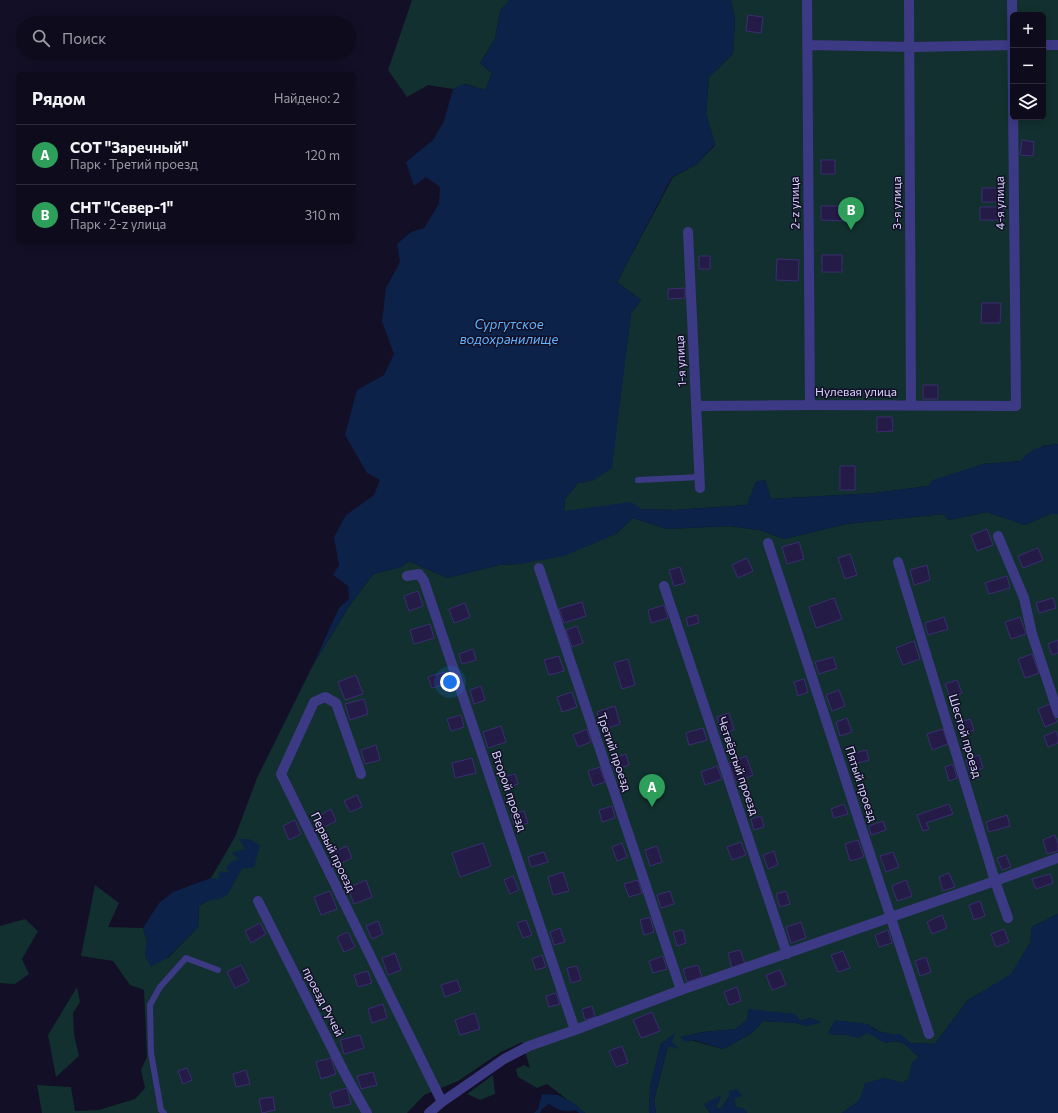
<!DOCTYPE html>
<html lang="ru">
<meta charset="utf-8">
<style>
:root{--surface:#0e0b1c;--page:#171425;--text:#f1f3f6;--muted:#9b9ba3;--line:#2e2b3b;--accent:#db2777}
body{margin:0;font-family:Commissioner,sans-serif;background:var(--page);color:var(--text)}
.controls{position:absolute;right:12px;top:12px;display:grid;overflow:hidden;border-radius:6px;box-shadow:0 2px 10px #0003}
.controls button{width:36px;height:36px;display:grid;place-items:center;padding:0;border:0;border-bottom:1px solid var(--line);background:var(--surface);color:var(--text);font:20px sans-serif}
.you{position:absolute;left:450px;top:682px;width:14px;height:14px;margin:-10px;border:3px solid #fff;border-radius:50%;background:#1a73e8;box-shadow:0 0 0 6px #1a73e833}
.badge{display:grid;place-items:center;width:26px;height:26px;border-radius:50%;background:var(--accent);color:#fff;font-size:13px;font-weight:700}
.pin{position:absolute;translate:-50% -33px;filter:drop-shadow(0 1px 2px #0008)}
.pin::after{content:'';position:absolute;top:21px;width:14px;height:12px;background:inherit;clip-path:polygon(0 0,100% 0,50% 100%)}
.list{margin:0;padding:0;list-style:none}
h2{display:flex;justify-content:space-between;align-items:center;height:52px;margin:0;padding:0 16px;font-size:17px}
h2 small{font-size:13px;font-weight:400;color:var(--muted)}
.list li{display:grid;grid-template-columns:26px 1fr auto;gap:12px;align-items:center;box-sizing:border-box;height:60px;padding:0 16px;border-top:1px solid var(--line)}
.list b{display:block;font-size:15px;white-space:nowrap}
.list p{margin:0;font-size:13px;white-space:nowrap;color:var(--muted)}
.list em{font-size:13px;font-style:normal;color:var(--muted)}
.icon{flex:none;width:22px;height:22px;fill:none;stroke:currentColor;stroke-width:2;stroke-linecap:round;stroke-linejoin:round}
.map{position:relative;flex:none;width:1058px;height:1113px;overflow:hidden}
.search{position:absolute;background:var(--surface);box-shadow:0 2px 10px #0003;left:16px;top:16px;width:340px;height:44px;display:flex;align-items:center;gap:10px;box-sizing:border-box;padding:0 14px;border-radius:22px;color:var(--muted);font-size:15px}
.panel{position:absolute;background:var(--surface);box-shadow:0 2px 10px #0003;left:16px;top:72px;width:340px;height:172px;border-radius:6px}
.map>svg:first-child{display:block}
</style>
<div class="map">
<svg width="1058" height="1113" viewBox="0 0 1058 1113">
<rect width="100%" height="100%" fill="#130f26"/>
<path fill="#12302f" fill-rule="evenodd" d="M412 0H510L500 11 495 39 480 63 492 73 485 90 465 84 453 89 428 85 407 97 388 70Z
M731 0H1058V444L1043 446 1021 461 983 464 928 486 875 493 771 499 765 480 756 482 747 505 674 510 641 509 564 511 565 499 578 483 594 480 626 353 631 313 641 300 617 282 673 177 697 164 715 145 706 113 709 77 733 54 735 18ZM1013 15H1043V117H1013Z
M987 512 1025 525 1050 514H1058V914L1032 927 1030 943 1011 975 968 1000 935 1044 910 1043 900 1034C887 1035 877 1032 868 1024L831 1027 828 1034 844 1035 867 1032 886 1043C906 1038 905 1046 919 1057L912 1063 909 1078 903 1083 884 1078 859 1101 842 1113H747L744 1109 736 1107 734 1099 729 1096 720 1110 716 1107 721 1096 704 1104 710 1113H656L654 1100 668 1046 678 1048 671 1042 674 1034 661 1044 650 1087 649 1113H585L547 1084 537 1088 518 1077 516 1069 524 1065 530 1068 522 1042 501 1052 458 1081 424 1095 407 1113H42L37 1085 71 1087 75 1111 99 1110 135 1099 145 1088 141 1070 147 1057 144 990 130 985 113 961 81 956 95 885 119 903 108 927 143 928 147 941 145 956 168 958 198 927 199 906 209 900 211 878 235 837 257 778 313 665 350 605 373 574 401 567 409 561 447 578 499 565 519 564 616 534 633 518 667 529 729 526 760 530 784 539 846 524 943 514 949 520ZM749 1009 800 1021 810 1018 821 1022 807 1026 796 1023 763 1021 752 1033 723 1049 680 1037 704 1032 736 1029 747 1020Z
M25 919 38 931 22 959 29 974 15 984 0 983V926Z
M77 987 80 1002 73 1013 74 1034 79 1056 56 1077 48 1035Z
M493 1075 495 1094 480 1100 467 1094Z"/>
<path fill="#0c2248" d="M510 0H731L735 18 733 54 709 77 706 113 715 144 697 164 672 177 617 282 641 300 631 313 612 468 594 480 578 483 565 499 564 511 631 502 641 509 674 510 747 505 756 482 765 480 771 499 875 493 928 486 933 480 983 464 1021 461C1029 448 1044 446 1058 444V514H1050L1025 525 987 512 949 520 943 514 846 524 784 539 760 530 729 526 667 529 633 518 616 534 564 556 519 564 499 565 447 578 409 561 401 567 373 574 350 605 313 665 339 608 349 599 348 586 333 575 339 565 334 537 346 515 374 495 380 480 367 473 345 435 357 390 384 375 394 354 382 322 386 288 400 262 397 244 411 232 424 228 439 204 440 187 426 177 414 186 406 162 433 140 444 121 453 89 464 84 485 90 492 73 480 63 495 39 500 11Z
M239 839H249L260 845 254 867 242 869 227 895 220 899 209 900 199 906 198 927 167 958 151 967 145 956 147 941 143 928 159 903 173 892 211 878 218 879 220 871 229 873 226 867 232 861 239 860 232 853 245 849Z
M1058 914V1113H842L859 1101 865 1083 884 1078 903 1083 909 1078 912 1063 919 1057C905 1046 905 1038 886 1043L867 1033 859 1038 844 1035 828 1034 835 1020 868 1024 875 1030 890 1034H900L911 1043 935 1044 968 1000 1011 974 1030 943 1032 927Z
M749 1009 796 1014 800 1021 810 1018 822 1022 807 1026 796 1023 763 1021 752 1033 723 1049 694 1040 685 1042 680 1037 704 1032 736 1029 747 1020Z
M675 1033 672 1042 679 1049 668 1046 654 1099 656 1113H649L650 1087 661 1044Z
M737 1089 742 1096 734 1099 736 1107 744 1109 747 1113H710L704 1104 722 1095 716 1107 720 1110 729 1096V1091Z
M542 1094 558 1095 574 1103 585 1113H579L576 1110C565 1113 557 1110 549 1104L542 1109 540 1113H534L538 1109Z"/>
<path fill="#241b47" stroke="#3b2d73" d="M748 15 763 17 761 33 746 31Z
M1022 140 1034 142 1033 156 1020 155Z
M821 160H835V174H821Z
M982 188H1003V202H982Z
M821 206H846V221L821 220Z
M980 207H1004V220H980Z
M822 255H842V272H822Z
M699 256H710V269H699Z
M777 259 799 260 798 281 776 280Z
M685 288V298L668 299V289Z
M982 303H1001L1000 323H981Z
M923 385H938V399H923Z
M877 417H892L893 431 877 432Z
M840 466H855V490H840Z
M987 529 993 545 977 551 971 535Z
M799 542 804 559 787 564 782 547Z
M1038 548 1043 560 1023 568 1018 556Z
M850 554 857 575 845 579 838 558Z
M747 558 753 571 738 578 732 565Z
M927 565 930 580 914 585 910 570Z
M680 567 685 583 674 586 669 570Z
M1007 576 1010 588 989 594 985 583Z
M418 591 423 606 409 611 404 596Z
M834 598 842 619 816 628 809 607Z
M1053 598 1056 608 1039 613 1036 603Z
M582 602 586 616 564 623 559 609Z
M465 603 470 617 454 623 449 609Z
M664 605 668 618 651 623 648 610Z
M697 615 699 623 688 626 686 618Z
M944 617 948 629 928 635 925 623Z
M1020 617 1026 634 1011 639 1005 622Z
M430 624 434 638 414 644 410 630Z
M577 626 583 643 572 647 566 630Z
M1058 640V653L1052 655 1048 644Z
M914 641 920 659 903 665 896 648Z
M473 649 476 660 462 664 459 654Z
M1032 654 1039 673 1025 678 1018 659Z
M559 656 564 671 549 675 544 660Z
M833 657 837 668 819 674 815 662Z
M628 659 635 685 622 689 614 663Z
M444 672 448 683 432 688 428 677Z
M356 675 363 694 345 700 338 682Z
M804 679 808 692 798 696 794 682Z
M957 680 962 693 950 697 945 684Z
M481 686 485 700 474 704 470 690Z
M839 690 845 706 832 711 826 695Z
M572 692 577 707 562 712 557 697Z
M364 699 368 714 350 720 345 704Z
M1050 704 1057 722 1045 727 1038 709Z
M615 706 620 724 602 730 597 712Z
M729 713 734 730 721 734 717 717Z
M461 715 464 727 451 731 447 719Z
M847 718 852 732 840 736 836 722Z
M970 719 974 730 961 734 958 723Z
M501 726 506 742 488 748 483 732Z
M703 728 707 740 689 745 686 733Z
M587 729 591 742 578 747 573 735Z
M943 729 948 744 932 750 927 734Z
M1056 731 1058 736V743L1048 747 1044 736Z
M376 745 380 760 365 764 361 750Z
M866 750 869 760 850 765 848 755Z
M626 754 629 765 614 770 611 759Z
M979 755 983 768 970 772 966 760Z
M746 756 753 775 736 782 729 763Z
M472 758 476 773 455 778 452 763Z
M953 764 957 778 949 781 945 767Z
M717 766 722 779 705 785 701 772Z
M600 767 605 782 593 786 588 771Z
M515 774 518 784 506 788 503 777Z
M357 795 362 807 350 812 344 801Z
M844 804 848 814 834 818 831 809Z
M949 804 953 814 926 823 929 829 923 831 917 815Z
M612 806 615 818 602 822 599 810Z
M331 809 336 821 324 827 319 816Z
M524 811 528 823 515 827 511 815Z
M1007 815 1010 826 989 832 986 822Z
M761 816 764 827 754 830 751 819Z
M295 820 301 834 289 840 283 826Z
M883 821 886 830 871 835 869 826Z
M1055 835 1058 844V851L1047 854 1043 840Z
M858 840 864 857 850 861 845 844Z
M741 842 746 855 732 860 727 847Z
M483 843 491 866 460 877 452 853Z
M622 843 627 857 617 861 612 847Z
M347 846 352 858 337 865 332 853Z
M657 846 662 862 650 866 645 850Z
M774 851 778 865 768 869 763 855Z
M544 852 548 862 531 867 528 857Z
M893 852 899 867 886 872 880 856Z
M1006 855 1011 867 1002 870 997 858Z
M563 872 569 891 553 895 548 877Z
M949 873 955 887 943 891 939 877Z
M1050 874 1053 883 1036 889 1032 879Z
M513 876 519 890 510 894 504 880Z
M366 880 372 897 354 904 348 888Z
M638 880 642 893 629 897 624 884Z
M906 880 912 896 897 901 892 886Z
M330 891 337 909 321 915 314 897Z
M670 891 674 904 661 908 657 895Z
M786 891 790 904 780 907 776 894Z
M980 901 985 916 974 920 969 905Z
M942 915 947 928 932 934 927 922Z
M650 917 654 932 644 935 640 920Z
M526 920 532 935 523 938 517 923Z
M378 921 383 934 372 939 366 926Z
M801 922 806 938 791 943 786 927Z
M260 923 266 934 251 943 245 931Z
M560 928 565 942 554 945 550 932Z
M1004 929 1009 942 996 947 991 934Z
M683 930 686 943 677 946 673 932Z
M888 930 892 943 879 947 875 935Z
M348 932 355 947 344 952 337 937Z
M740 950 745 964 732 968 728 953Z
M843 951 850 968 838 972 831 955Z
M395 953 401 970 388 975 382 958Z
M542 955 546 967 536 970 532 959Z
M663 956 667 969 653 973 649 961Z
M926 957 931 972 920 976 915 961Z
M241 965 249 981 235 988 227 972Z
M698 965 702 977 687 982 683 969Z
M577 966 581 980 571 983 567 968Z
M780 970 786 985 772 990 766 975Z
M368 971 372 983 358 987 354 975Z
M457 980 461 991 445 997 441 985Z
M737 987 741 1001 729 1005 724 992Z
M556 993 560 1004 549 1007 546 996Z
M383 1004 387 1018 372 1023 368 1009Z
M592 1006 595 1017 585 1020 582 1009Z
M652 1012 660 1031 641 1038 633 1020Z
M475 1013 480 1029 460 1035 455 1020Z
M360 1035 364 1048 344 1054 340 1040Z
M622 1046 628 1063 616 1067 609 1051Z
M331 1058 336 1074 321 1079 316 1062Z
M187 1068 192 1080 183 1084 178 1071Z
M246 1070 250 1084 236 1087 233 1074Z
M373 1072 377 1085 361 1089 357 1076Z
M347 1088 351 1104 334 1108 330 1093Z
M273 1097 275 1110 262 1113 259 1099Z"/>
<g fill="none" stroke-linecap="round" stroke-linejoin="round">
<path stroke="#3d3a85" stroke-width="6" d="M638 480 700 477
M164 1113 161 1110 151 1053 150 1005 160 987 186 958 218 970"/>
<path stroke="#3d3a85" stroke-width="10" d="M807 0 810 405
M909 0 911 405
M807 45 913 47 1013 45
M1043 45H1058
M688 232 700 488
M697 406 810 405 1016 406 1012 0
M998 536 1024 598 1032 634 1058 713
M768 543 929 1034
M898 562 995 881 1008 918
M539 568 681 990
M407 576 419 574 424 581 575 1030
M664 586 787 954
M361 774 336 703 325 697 314 702 281 774 442 1102
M258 901 345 1074 367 1113
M429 1113 442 1102 504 1059 529 1046 575 1030 681 990 995 881 1058 858"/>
</g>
<g text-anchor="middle" stroke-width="3" stroke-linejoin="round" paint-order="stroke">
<g font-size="12" fill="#d9d4ff" stroke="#130f26">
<text transform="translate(795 203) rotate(-91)" y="4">2-z улица</text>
<text transform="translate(897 203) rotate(-90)" y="4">3-я улица</text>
<text transform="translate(1000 203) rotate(-91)" y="4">4-я улица</text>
<text transform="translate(681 361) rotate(-93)" y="4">1-я улица</text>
<text x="856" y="396">Нулевая улица</text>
<text transform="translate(965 736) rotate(73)" y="4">Шестой проезд</text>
<text transform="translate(614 752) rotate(71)" y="4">Третий проезд</text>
<text transform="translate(738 766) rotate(71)" y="4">Четвёртый проезд</text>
<text transform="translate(861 784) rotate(72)" y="4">Пятый проезд</text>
<text transform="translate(509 791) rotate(71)" y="4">Второй проезд</text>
<text transform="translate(333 852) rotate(64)" y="4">Первый проезд</text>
<text transform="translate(323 1002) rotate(63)" y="4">проезд Ручей</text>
</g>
<g font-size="13" font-style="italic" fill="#62b6ff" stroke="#130f26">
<text x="509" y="329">Сургутское<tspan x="509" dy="15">водохранилище</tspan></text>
</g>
</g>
</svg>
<div class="controls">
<button>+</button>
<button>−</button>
<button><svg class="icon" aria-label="layers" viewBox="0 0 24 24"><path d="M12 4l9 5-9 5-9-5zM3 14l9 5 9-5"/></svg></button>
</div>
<div class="you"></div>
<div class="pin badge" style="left:652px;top:807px;background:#2e9e5b">A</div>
<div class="pin badge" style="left:851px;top:230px;background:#2e9e5b">B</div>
<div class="search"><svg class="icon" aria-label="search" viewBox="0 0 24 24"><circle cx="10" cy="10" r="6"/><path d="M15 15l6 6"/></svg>Поиск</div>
<section class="panel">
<h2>Рядом<small>Найдено: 2</small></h2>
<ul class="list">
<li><span class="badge" style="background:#2e9e5b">A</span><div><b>СОТ &quot;Заречный&quot;</b><p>Парк · Третий проезд</p></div><em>120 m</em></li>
<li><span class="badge" style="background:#2e9e5b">B</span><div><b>СНТ &quot;Север-1&quot;</b><p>Парк · 2-z улица</p></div><em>310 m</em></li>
</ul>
</section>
</div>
